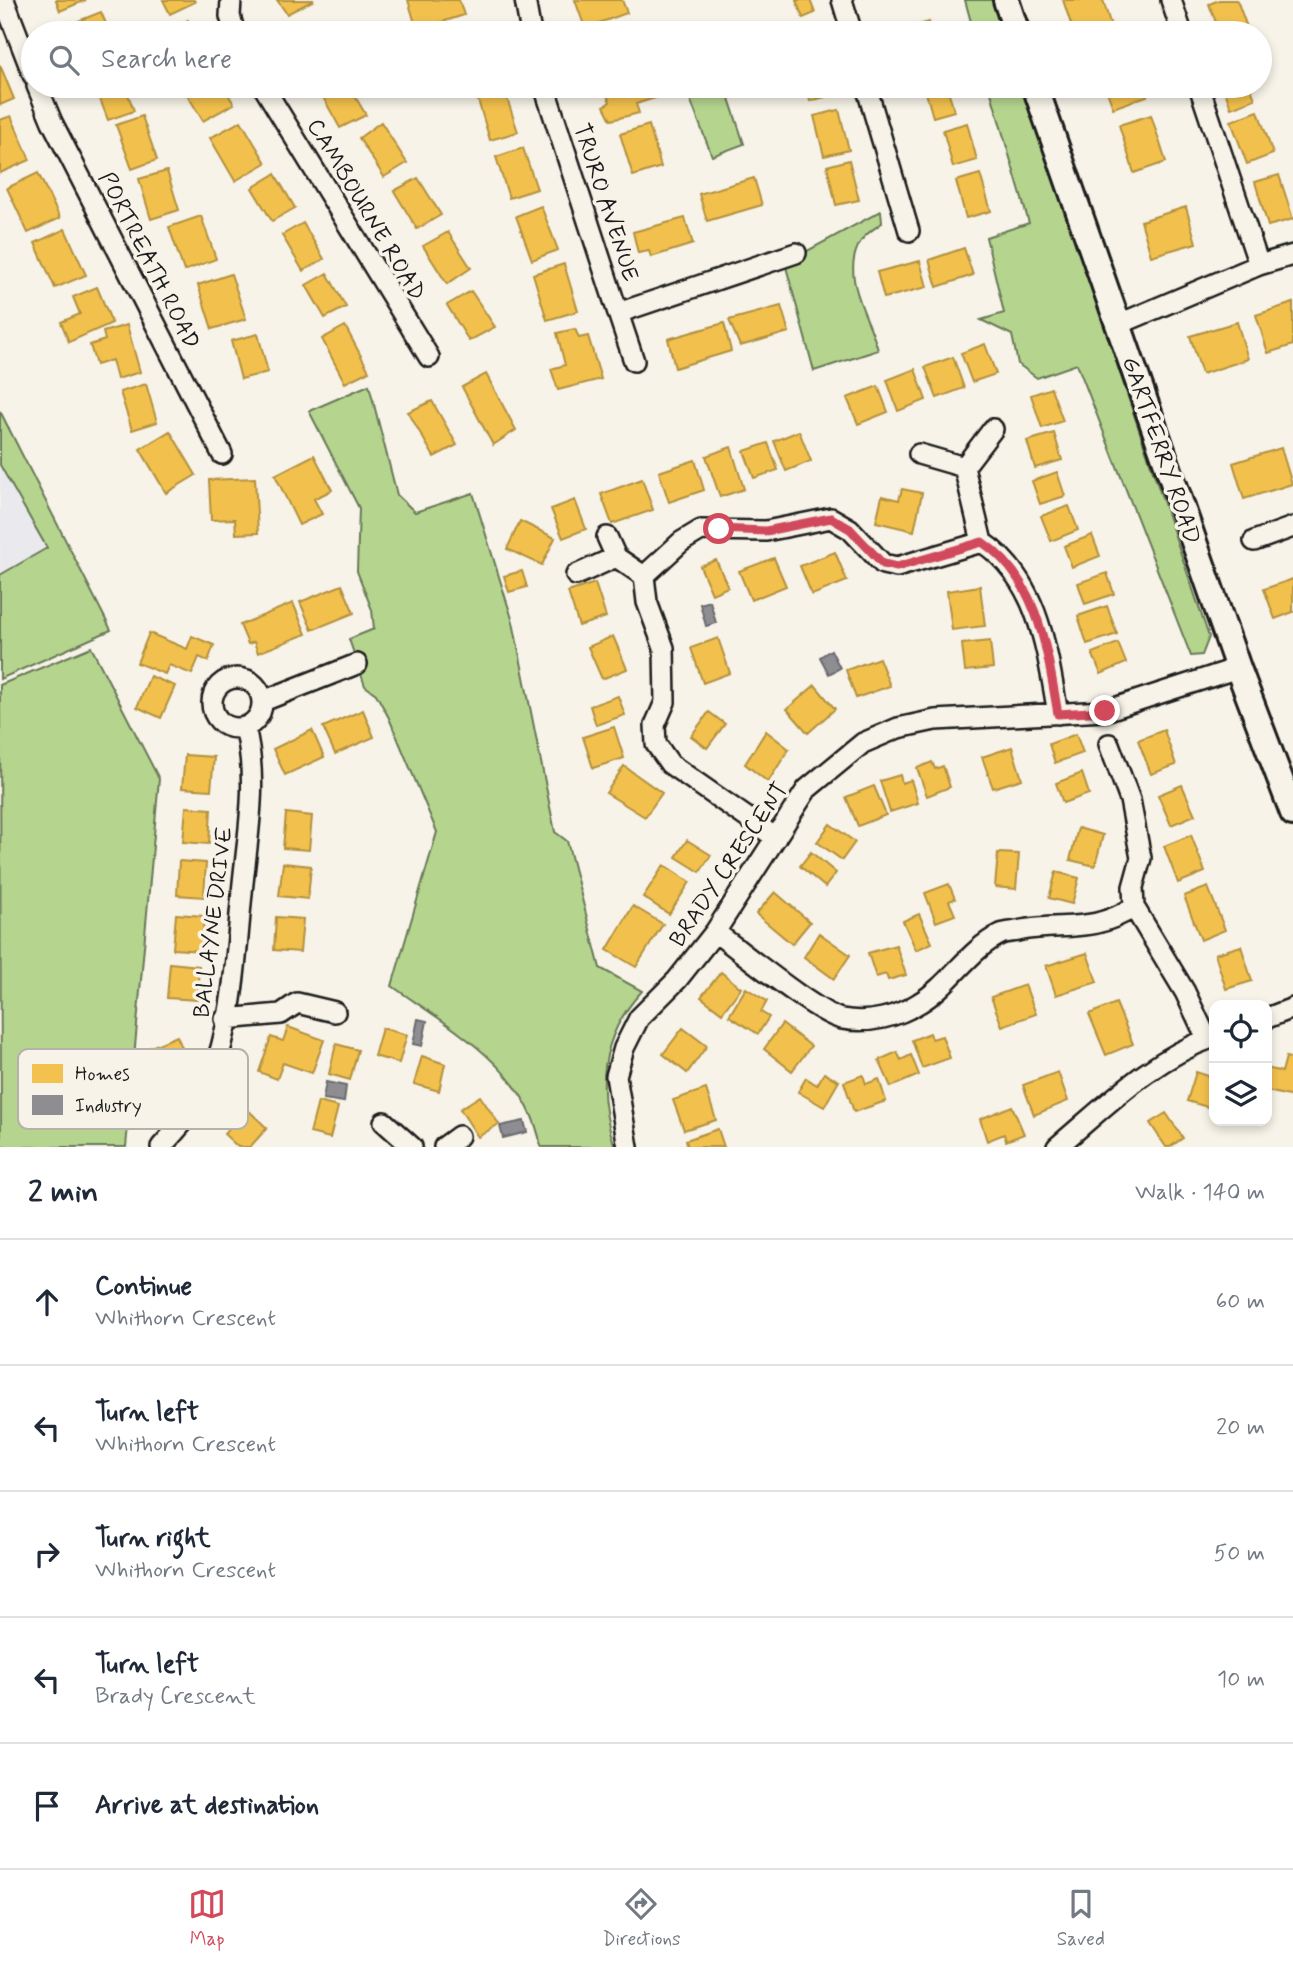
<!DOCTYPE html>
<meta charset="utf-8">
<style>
:root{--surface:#fff;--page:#f6f6f7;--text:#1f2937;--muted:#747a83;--line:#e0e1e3;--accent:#d1495b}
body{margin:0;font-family:Mynerve,sans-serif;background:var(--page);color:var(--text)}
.controls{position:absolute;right:21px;bottom:21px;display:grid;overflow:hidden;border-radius:14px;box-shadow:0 4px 10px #0003}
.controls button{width:63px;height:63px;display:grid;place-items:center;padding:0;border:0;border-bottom:2px solid var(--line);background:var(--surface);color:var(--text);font:35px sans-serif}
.stop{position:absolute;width:21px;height:21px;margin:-16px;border:5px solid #d1495b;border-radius:50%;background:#fff}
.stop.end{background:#d1495b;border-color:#fff;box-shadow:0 2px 7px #0008}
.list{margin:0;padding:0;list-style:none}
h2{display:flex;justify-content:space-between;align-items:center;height:91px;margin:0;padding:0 28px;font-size:30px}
h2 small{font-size:23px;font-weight:400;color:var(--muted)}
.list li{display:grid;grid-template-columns:46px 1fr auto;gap:21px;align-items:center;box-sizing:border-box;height:126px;padding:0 28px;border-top:2px solid var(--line)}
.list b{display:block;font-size:26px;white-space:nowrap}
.list p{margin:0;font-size:23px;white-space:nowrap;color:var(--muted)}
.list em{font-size:23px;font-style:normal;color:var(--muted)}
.icon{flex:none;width:38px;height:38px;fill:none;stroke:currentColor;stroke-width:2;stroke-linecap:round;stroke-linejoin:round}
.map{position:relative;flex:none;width:1293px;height:1147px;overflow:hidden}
.search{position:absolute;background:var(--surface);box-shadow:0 4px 10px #0003;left:21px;right:21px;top:21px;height:77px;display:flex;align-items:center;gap:18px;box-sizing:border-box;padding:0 24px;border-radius:38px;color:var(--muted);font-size:26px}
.sheet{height:721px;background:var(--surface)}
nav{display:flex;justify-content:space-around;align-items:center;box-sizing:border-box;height:98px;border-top:2px solid var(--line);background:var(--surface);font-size:19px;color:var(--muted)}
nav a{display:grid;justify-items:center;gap:4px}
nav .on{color:var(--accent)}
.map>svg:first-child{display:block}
</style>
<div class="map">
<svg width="1293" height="1147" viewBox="0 0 1293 1147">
<rect width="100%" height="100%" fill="#f7f3e8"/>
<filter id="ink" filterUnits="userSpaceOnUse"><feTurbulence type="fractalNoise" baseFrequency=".0143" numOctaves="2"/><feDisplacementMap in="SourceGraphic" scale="14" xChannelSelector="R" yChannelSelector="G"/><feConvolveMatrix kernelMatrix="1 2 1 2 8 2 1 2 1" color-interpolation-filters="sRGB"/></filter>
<g filter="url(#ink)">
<path fill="#eae9ed" d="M0 465 47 548 0 575Z"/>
<path fill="#b5d58f" stroke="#687856" stroke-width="2" d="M965 0H996L1006 33H974Z
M685 86H725L744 144 712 156Z
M989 86H1023L1209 637 1202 655 1191 656 1077 364 1037 378 1018 364 1012 335 981 320 1004 313 986 237 1029 223Z
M881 211 882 223C875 228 865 234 861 241 839 275 869 316 878 350L814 371 785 263Z
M369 385 397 495 415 512 473 493 513 622 555 832 567 841 600 968 642 991C600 1036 595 1089 615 1147H541C528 1069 451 1028 392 986L437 832 389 718 376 694 365 686 349 639 374 629 372 610 357 571 359 508 309 411Z
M0 411 111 630 0 679V575L47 548 0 465Z
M91 647 159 779 126 1147H1L0 685Z"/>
<path fill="#f2c14e" stroke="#b2903f" stroke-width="2" d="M56 0H86L60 11Z
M163 0H194L195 2 170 14Z
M277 0H314L287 14Z
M408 0H459L464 15 417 30Z
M575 0H622L627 13 585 28Z
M796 0H810L815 13 803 18Z
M1063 0H1103L1113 33H1074Z
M1219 0H1237L1249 33H1220L1209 4Z
M101 12 110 33H71L68 25Z
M188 20 195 33H163V32Z
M929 22 932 33H906L905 29Z
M0 65 14 99 0 105Z
M95 86H125L134 111 108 120Z
M182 86H223L234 104 203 121Z
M323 86H349L366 115 340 128 318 88Z
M603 86H654L658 97 636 104 639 113 611 120 604 106 610 102Z
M806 86H834L836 94 810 101Z
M924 86H947L954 111 933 117Z
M1105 86H1143L1147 96 1113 108Z
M1223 86H1250L1255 99 1231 108Z
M504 89 518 132 490 140 477 97Z
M839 110 849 150 824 156 814 116Z
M1258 111 1273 154 1247 164 1231 121Z
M1151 115 1166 162 1134 173 1119 125Z
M11 116 30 160 0 173V120Z
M142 116 157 160 132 169 116 125Z
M241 121 266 163 235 181 210 138Z
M381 122 407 163 384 177 359 138Z
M967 123 977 160 953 167 943 130Z
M649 125 661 167 633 176 620 134Z
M523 148 537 189 509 198 496 157Z
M849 160 859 200 836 205 827 166Z
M167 171 179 210 151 219 139 179Z
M38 173 60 218 28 233 7 188Z
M275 174 295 208 272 221 252 188Z
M980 174 991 211 966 218 956 181Z
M1279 175 1293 219 1268 226 1255 182Z
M418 178 441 215 417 229 394 191Z
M754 178 762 205 707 221 699 194Z
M541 206 558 250 532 260 516 216Z
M1186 207 1196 243 1151 256 1141 221Z
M201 216 216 259 184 271 169 227Z
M685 218 693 244 651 257 649 251 638 253 633 232Z
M303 223 324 259 303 271 282 235Z
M65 229 86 275 55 288 35 243Z
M448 232 471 268 447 284 423 246Z
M964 248 973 275 937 287 929 260Z
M920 261 927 287 884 298 877 272Z
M564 264 578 311 547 320 533 274Z
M327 273 346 307 325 318 306 285Z
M231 274 246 319 212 329 198 285Z
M97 287 112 323 69 342 61 322 80 314 73 297Z
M471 291 495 327 469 341 447 305Z
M1293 303V345L1268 353 1256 315Z
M781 306 789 332 740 346 729 320Z
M1237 322 1248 359 1202 374 1190 336Z
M724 323 731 351 675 368 668 339Z
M127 325 140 372 117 379 112 360 96 365 90 345 105 340 103 332Z
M345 326 369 371 345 383 322 339Z
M575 329 579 338 588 336 601 379 558 390 551 369 565 365 557 333Z
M258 334 268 372 241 379 231 341Z
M985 344 996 374 972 382 961 353Z
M953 357 964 388 937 398 925 367Z
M915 369 926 400 898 411 887 380Z
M486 374 516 430 493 445 462 387Z
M146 384 157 422 132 430 120 392Z
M878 386 888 412 858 424 847 398Z
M1051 388 1063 421 1042 428 1031 395Z
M432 401 457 445 434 457 408 412Z
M170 431 196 475 166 493 140 449Z
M799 431 811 461 786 471 774 441Z
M1054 433 1062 460 1035 468 1027 441Z
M768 443 778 470 754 478 744 451Z
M731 447 744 489 720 497 706 456Z
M1281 448 1292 484 1244 499 1233 463Z
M314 455 332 490 314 499 322 514 299 525 275 475Z
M695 460 704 490 669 502 659 472Z
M1057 472 1065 496 1040 504 1032 481Z
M255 478 258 533 236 534 235 519 211 520 209 480Z
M642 479 653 510 612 524 601 494Z
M902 489 922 493 914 531 876 522 882 496 899 500Z
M575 500 586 529 563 538 551 509Z
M1069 506 1078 530 1051 541 1041 516Z
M520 521 555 538 542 565 507 549Z
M1092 535 1100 556 1072 567 1064 546Z
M835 552 847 581 812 595 800 566Z
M774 558 786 586 751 600 739 571Z
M716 560 728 587 712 594 700 566Z
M522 571 527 587 509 592 504 576Z
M1107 573 1114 594 1085 604 1078 583Z
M1293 579V612L1275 619 1264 589Z
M595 583 606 617 579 626 568 592Z
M342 585 354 613 312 630 300 602Z
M980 586 985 626 952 630 947 591Z
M293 603 306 634 258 653 254 642 248 644 240 625Z
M1107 606 1117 634 1087 644 1078 616Z
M149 633 187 649 192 636 214 645 208 661 199 657 192 674 169 665 165 674 137 663Z
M613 636 627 669 602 679 588 647Z
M718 638 730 673 703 683 691 648Z
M990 641 993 668 965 671 962 644Z
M1118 643 1126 663 1101 674 1092 653Z
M879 658 890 686 856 698 846 670Z
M150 676 175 686 161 718 137 707Z
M815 685 835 709 808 733 787 709Z
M618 696 625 715 596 725 590 706Z
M363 710 374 737 335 754 323 727Z
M709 712 725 724 707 748 691 736Z
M614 727 624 758 593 768 583 737Z
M312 730 324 757 285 775 273 749Z
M1164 730 1176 765 1151 774 1138 740Z
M766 731 789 749 768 782 745 764Z
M1076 734 1083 753 1055 763 1049 744Z
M1012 747 1022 779 993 788 982 757Z
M185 755 214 757 211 790 182 788Z
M932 762 935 769 943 766 950 787 927 796 917 768Z
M624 766 662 793 645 817 606 793Z
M1082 773 1089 794 1063 803 1056 783Z
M900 775 902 783 911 780 918 803 890 812 880 781Z
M1182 785 1195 815 1171 825 1158 795Z
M874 786 886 815 858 826 846 797Z
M186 807 211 809 209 844 183 842Z
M286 813 312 816 309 850 283 848Z
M830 824 855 842 842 860 817 842Z
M1078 828 1103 835 1095 866 1070 860Z
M1191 835 1205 872 1178 883 1164 846Z
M687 840 711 855 700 872 676 857Z
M811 852 836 873 825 887 800 866Z
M998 853 1019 854 1016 889 995 887Z
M179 861 206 863 204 897 177 895Z
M283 863 311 866 308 899 279 896Z
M664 865 690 882 669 914 643 897Z
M1056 872 1079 878 1072 904 1049 898Z
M949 884 955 899 949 901 955 915 936 922 925 893Z
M1208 887 1225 930 1201 940 1184 896Z
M775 892 810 922 792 944 756 914Z
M633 906 663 924 636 967 607 950Z
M176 914 204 916 202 951 173 949Z
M919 914 932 943 916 950 903 921Z
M276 917 303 919 300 952 274 950Z
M819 933 850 955 834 979 804 957Z
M896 945 906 975 888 980 886 974 876 977 868 953Z
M1241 946 1252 981 1226 989 1215 954Z
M1087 953 1097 982 1056 995 1046 966Z
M170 963 199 966 197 1000 167 998Z
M721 972 741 988 722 1013 701 997Z
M1025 985 1036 1014 1002 1026 991 997Z
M746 988 767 1001 761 1012 769 1017 758 1034 729 1016Z
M1116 1003 1133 1044 1106 1055 1089 1014Z
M782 1024 811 1046 792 1071 764 1049Z
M288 1027 324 1040 312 1073 283 1063 277 1079 259 1072 271 1037 283 1041Z
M382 1028 407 1035 399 1063 374 1056Z
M683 1028 707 1046 687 1073 663 1054Z
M930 1033 932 1039 942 1036 950 1058 922 1068 912 1040Z
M177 1036 188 1062 158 1075 146 1049Z
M336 1044 358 1050 350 1080 329 1074Z
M897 1052 901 1060 911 1055 919 1075 891 1087 879 1060Z
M422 1056 445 1064 439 1091 414 1084Z
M1286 1057 1293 1059V1097L1267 1091V1068L1282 1072Z
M1058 1072 1068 1101 1034 1115 1023 1085Z
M1196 1072 1214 1078V1109L1187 1101Z
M824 1073 839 1081 824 1107 798 1092 806 1078 817 1085Z
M863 1075 866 1084 879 1079 886 1101 854 1112 844 1082Z
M706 1089 716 1120 684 1130 673 1100Z
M480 1096 499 1124 478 1137 460 1109Z
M318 1102 338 1107 330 1138 310 1133Z
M1012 1106 1024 1134 1006 1141 1004 1134 987 1141 980 1119Z
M247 1109 267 1128 250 1147H238L224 1134Z
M1166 1113 1183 1138 1170 1147H1166L1150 1123Z
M718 1129 724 1147H688L686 1140Z"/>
<path fill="#8d8d92" stroke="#6b6b6f" stroke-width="2" d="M710 601 716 623 706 626 700 604Z
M831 650 840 668 829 674 820 657Z
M418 1019 427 1021 422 1046 413 1044Z
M326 1082 346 1086 344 1102 323 1099Z
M524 1121 527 1132 503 1138 500 1126Z"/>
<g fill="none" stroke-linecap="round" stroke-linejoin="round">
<defs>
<path id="minor" d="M4 0 33 75
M231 0 230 16 235 33
M525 0 531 33
M842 0 852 33
M1171 0 1182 33
M37 86 52 122 222 454
M263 86 429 357
M544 86 618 313 796 253
M866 86 909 231
M1199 86 1259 265
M618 313 634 361
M1117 325 1259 265 1293 255
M919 454 964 467 982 542
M964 467 993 429
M607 537 616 557
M1254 541 1293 527
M576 575 616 557 644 576
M212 703a25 25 0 1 1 50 0a25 25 0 1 1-50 0Z
M263 701 357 664
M1109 744 1130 800 1141 858 1133 887 1134 907 1185 992 1207 1039
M776 838 670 764 656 744 655 725 665 702 664 648 647 602 644 576 681 542 701 530 766 531 831 518 850 529 883 564 897 567 982 542C1039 580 1047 651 1058 714
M715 932C740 950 817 1014 842 1019 869 1024 897 1017 919 1003 950 985 968 950 1001 934 1007 932 1015 932 1022 930 1065 923 1094 933 1134 907
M1267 1018 1293 1008
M225 1019 281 1014 297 1003 335 1012
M384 1122 412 1147
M161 1147C179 1127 202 1103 211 1078 234 1020 236 953 242 893 247 838 259 781 245 728
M444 1147 459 1136
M628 1147 616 1076 624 1048 639 1018 677 980 715 932 807 789 863 743 898 728 935 720 1105 711 1238 668
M1057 1147C1107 1105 1151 1059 1214 1037"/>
<path id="tertiary" d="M1006 0 1017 33
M1035 86 1238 668 1293 813"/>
</defs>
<use href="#minor" stroke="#1c1c1c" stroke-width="24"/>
<use href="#tertiary" stroke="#1c1c1c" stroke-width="30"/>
<use href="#minor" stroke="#f7f3e8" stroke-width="19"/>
<use href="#tertiary" stroke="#f7f3e8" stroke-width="24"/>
</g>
</g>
<g fill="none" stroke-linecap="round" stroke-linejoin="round" filter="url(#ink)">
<path stroke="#d1495b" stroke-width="9" d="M719 529 766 531 831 518 850 529 883 564 897 567 982 542C1039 580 1047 651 1058 714L1105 711"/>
</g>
<g text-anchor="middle" stroke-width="7" stroke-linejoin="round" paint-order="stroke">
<g font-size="23" fill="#1c1c1c" stroke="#f7f3e8">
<text transform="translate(607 202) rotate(72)" y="8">TRURO AVENUE</text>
<text transform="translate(367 209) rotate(59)" y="8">CAMBOURNE ROAD</text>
<text transform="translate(150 260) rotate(63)" y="8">PORTREATH ROAD</text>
<text transform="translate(1162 450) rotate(71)" y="8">GARTFERRY ROAD</text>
<text transform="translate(728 864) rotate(-56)" y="8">BRADY CRESCENT</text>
<text transform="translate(212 922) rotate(-83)" y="8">BALLAYNE DRIVE</text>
</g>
</g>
<rect x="18" y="1049" width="230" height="80" rx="10" fill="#f7f3e8" stroke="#b5b2ab" stroke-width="2"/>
<rect x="32" y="1064" width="31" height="19" fill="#f2c14e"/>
<rect x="32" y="1095" width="31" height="20" fill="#8d8d92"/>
<g font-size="19" fill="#1c1c1c">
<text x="75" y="1080">Homes</text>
<text x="75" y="1112">Industry</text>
</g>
</svg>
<div class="controls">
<button><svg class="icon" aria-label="locate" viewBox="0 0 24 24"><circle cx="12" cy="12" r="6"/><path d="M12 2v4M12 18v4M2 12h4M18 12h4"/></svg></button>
<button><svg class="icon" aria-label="layers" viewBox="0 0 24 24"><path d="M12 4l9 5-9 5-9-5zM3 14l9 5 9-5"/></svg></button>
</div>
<div class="stop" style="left:719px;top:529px"></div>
<div class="stop end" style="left:1105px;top:711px"></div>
<div class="search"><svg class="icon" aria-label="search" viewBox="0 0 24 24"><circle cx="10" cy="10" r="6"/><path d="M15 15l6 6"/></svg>Search here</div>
</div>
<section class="sheet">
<h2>2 min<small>Walk · 140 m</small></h2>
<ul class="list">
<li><svg class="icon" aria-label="ahead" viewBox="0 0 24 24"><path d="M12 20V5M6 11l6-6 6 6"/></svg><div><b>Continue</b><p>Whithorn Crescent</p></div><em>60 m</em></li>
<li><svg class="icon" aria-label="left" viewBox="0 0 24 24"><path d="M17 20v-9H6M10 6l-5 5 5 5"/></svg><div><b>Turn left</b><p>Whithorn Crescent</p></div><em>20 m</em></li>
<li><svg class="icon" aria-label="right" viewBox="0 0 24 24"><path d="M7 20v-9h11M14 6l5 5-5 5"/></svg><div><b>Turn right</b><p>Whithorn Crescent</p></div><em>50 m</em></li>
<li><svg class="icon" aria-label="left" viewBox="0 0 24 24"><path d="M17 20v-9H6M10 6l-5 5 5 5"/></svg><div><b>Turn left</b><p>Brady Crescent</p></div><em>10 m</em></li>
<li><svg class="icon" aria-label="arrive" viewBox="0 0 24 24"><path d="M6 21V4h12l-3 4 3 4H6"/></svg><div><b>Arrive at destination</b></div></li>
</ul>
</section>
<nav>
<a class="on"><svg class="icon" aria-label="map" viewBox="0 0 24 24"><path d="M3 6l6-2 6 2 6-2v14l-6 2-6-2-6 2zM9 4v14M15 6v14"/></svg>Map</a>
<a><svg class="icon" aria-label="directions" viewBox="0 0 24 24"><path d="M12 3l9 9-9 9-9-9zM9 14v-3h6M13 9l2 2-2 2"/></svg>Directions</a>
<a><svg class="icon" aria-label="saved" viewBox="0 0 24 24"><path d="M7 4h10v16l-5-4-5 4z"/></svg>Saved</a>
</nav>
